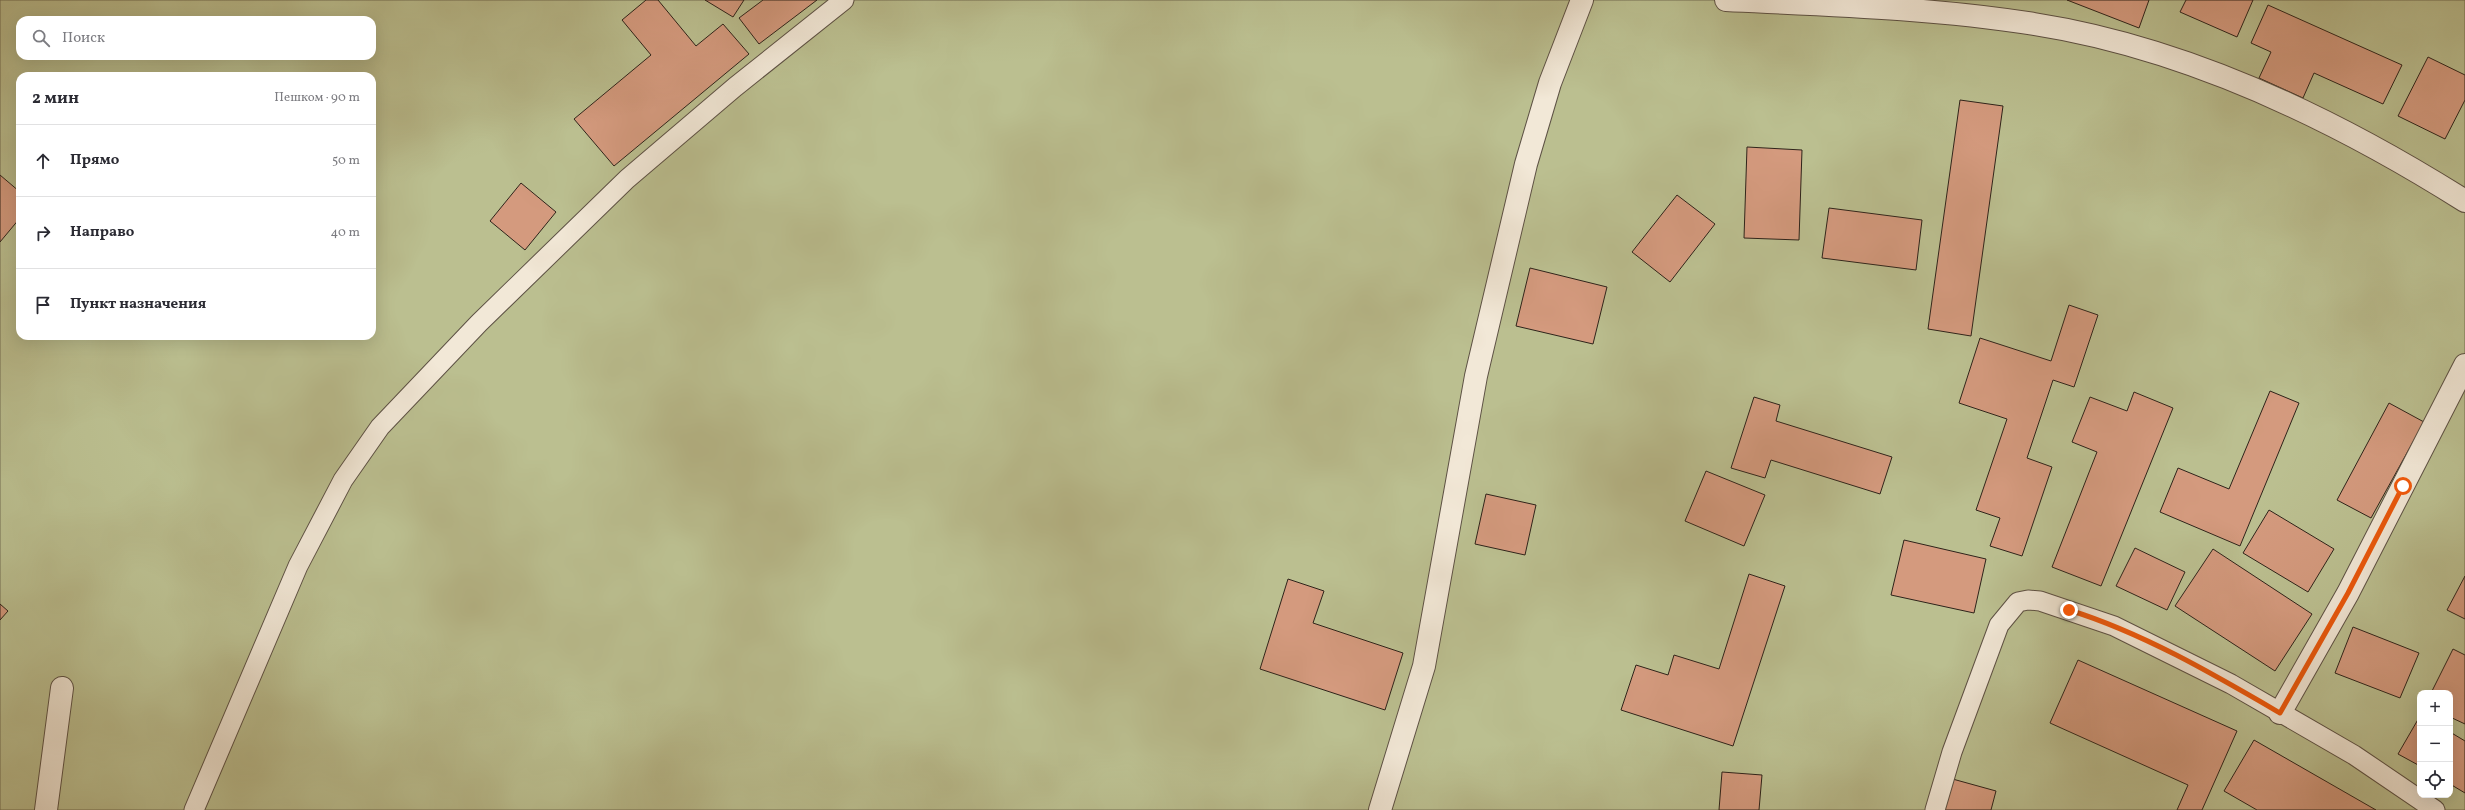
<!DOCTYPE html>
<html lang="ru">
<meta charset="utf-8">
<style>
:root{--surface:#fff;--page:#f2f2f3;--text:#2b2b33;--muted:#7c7c81;--line:#e1e1e2}
body{margin:0;font-family:Vollkorn,serif;background:var(--page);color:var(--text)}
.controls{position:absolute;right:12px;bottom:12px;display:grid;overflow:hidden;border-radius:8px;box-shadow:0 4px 16px #0002}
.controls button{width:36px;height:36px;display:grid;place-items:center;padding:0;border:0;border-bottom:1px solid var(--line);background:var(--surface);color:var(--text);font:20px sans-serif}
.stop{position:absolute;width:12px;height:12px;margin:-9px;border:3px solid #ea580c;border-radius:50%;background:#fff}
.stop.end{background:#ea580c;border-color:#fff;box-shadow:0 1px 4px #0008}
.list{margin:0;padding:0;list-style:none}
h2{display:flex;justify-content:space-between;align-items:center;height:52px;margin:0;padding:0 16px;font-size:17px}
h2 small{font-size:13px;font-weight:400;color:var(--muted)}
.list li{display:grid;grid-template-columns:26px 1fr auto;gap:12px;align-items:center;box-sizing:border-box;height:72px;padding:0 16px;border-top:1px solid var(--line)}
.list b{display:block;font-size:15px;white-space:nowrap}
.list em{font-size:13px;font-style:normal;color:var(--muted)}
.icon{flex:none;width:22px;height:22px;fill:none;stroke:currentColor;stroke-width:2;stroke-linecap:round;stroke-linejoin:round}
.map{position:relative;flex:none;width:2465px;height:810px;overflow:hidden}
.search{position:absolute;background:var(--surface);box-shadow:0 4px 16px #0002;left:16px;top:16px;width:360px;height:44px;display:flex;align-items:center;gap:10px;box-sizing:border-box;padding:0 14px;border-radius:12px;color:var(--muted);font-size:15px}
.panel{position:absolute;background:var(--surface);box-shadow:0 4px 16px #0002;left:16px;top:72px;width:360px;height:268px;border-radius:12px}
.map>svg:first-child{display:block}
</style>
<div class="map">
<svg width="2465" height="810" viewBox="0 0 2465 810">
<rect width="100%" height="100%" fill="#ebdcc2"/>
<filter id="stains"><feTurbulence type="fractalNoise" baseFrequency=".005" numOctaves="4"/><feColorMatrix values="0 0 0 0 .2 0 0 0 0 .09 0 0 0 0 .02 0 0 0 .5 -.17"/></filter>
<radialGradient id="worn" r=".72"><stop offset=".6" stop-color="#630" stop-opacity="0"/><stop offset="1" stop-color="#630" stop-opacity=".3"/></radialGradient>
<path fill="#bbbf90" stroke="#747155" fill-rule="evenodd" d="M0 0H2465V810H0ZM20 20H372V56H20ZM20 76H372V336H20ZM2420 693H2450V795H2420Z"/>
<path fill="#d49a7e" stroke="#2e231a" d="M646 0H658L696 46 723 24 749 54 614 166 574 119 651 55 622 20Z
M705 0H744L733 17Z
M763 0H817L759 44 739 18Z
M2067 0H2149L2139 28Z
M2186 0H2253L2237 37 2180 12Z
M2268 5 2402 65 2383 104 2314 73 2303 98 2259 78 2271 52 2251 43Z
M2428 57 2465 75V100L2445 139 2398 116Z
M1960 100 2003 106 1971 336 1928 329Z
M1747 147 1802 150 1799 240 1744 238Z
M0 175 20 192V218L0 242Z
M521 183 556 212 525 250 490 221Z
M1677 195 1715 224 1670 282 1632 252Z
M1829 208 1922 220 1916 270 1822 258Z
M1530 268 1607 287 1593 344 1516 326Z
M2069 305 2098 315 2074 387 2053 380 2027 458 2052 467 2022 556 1990 546 2000 518 1976 510 2007 419 1959 403 1980 338 2051 361Z
M2270 391 2299 403 2240 546 2160 512 2178 468 2229 489Z
M2134 392 2173 408 2101 586 2052 567 2097 452 2072 442 2090 397 2127 411Z
M1754 397 1780 405 1776 421 1892 457 1880 494 1771 460 1765 478 1731 468Z
M2389 403 2424 422 2371 518 2337 500Z
M1706 471 1765 495 1744 546 1685 521Z
M1486 494 1536 505 1525 555 1475 544Z
M2269 510 2334 549 2308 592 2243 553Z
M1904 540 1986 559 1974 613 1891 595Z
M2135 548 2185 572 2167 610 2116 586Z
M2213 549 2312 614 2275 671 2175 606Z
M1749 574 1785 586 1733 746 1621 710 1636 665 1668 675 1674 655 1719 669Z
M2465 576V619L2447 610Z
M1288 579 1324 591 1313 623 1403 653 1385 710 1260 669Z
M0 604 8 611 0 620Z
M2353 627 2419 653 2400 698 2335 673Z
M2453 649 2465 655V724L2450 717V693H2431Z
M2078 660 2237 731 2202 810H2177L2188 785 2050 723Z
M2420 716V766L2398 754Z
M2450 732 2465 741V793L2450 784Z
M2254 740 2376 810H2257L2224 791Z
M1722 772 1762 775 1759 810H1719Z
M1949 778 1996 791 1991 810H1941Z"/>
<g fill="none" stroke-linecap="round" stroke-linejoin="round">
<defs>
<path id="service" d="M194 810 298 566 343 480 380 427 479 323 627 179 735 87 844 0
M1935 810 1952 752 1999 625 2018 602 2028 600 2040 601 2114 626 2231 684 2354 755 2435 810"/>
<path id="minor" d="M1726 0C1829 5 1933 8 2034 24 2188 48 2335 119 2465 201
M2280 713 2348 593 2465 365
M46 810 62 688
M1380 810 1424 666 1476 376 1526 164 1550 83 1582 0"/>
</defs>
<use href="#service" stroke="#5d5144" stroke-width="21"/>
<use href="#minor" stroke="#5d5144" stroke-width="24"/>
<use href="#service" stroke="#f2e8d7" stroke-width="19"/>
<use href="#minor" stroke="#f2e8d7" stroke-width="22"/>
</g>
<g fill="none" stroke-linecap="round" stroke-linejoin="round">
<path stroke="#ea580c" stroke-width="5" d="M2069 610C2143 633 2213 674 2280 713L2348 593 2403 486"/>
</g>
<rect width="100%" height="100%" filter="url(#stains)"/>
<rect width="100%" height="100%" fill="url(#worn)"/>
</svg>
<div class="controls">
<button>+</button>
<button>−</button>
<button><svg class="icon" aria-label="locate" viewBox="0 0 24 24"><circle cx="12" cy="12" r="6"/><path d="M12 2v4M12 18v4M2 12h4M18 12h4"/></svg></button>
</div>
<div class="stop" style="left:2403px;top:486px"></div>
<div class="stop end" style="left:2069px;top:610px"></div>
<div class="search"><svg class="icon" aria-label="search" viewBox="0 0 24 24"><circle cx="10" cy="10" r="6"/><path d="M15 15l6 6"/></svg>Поиск</div>
<section class="panel">
<h2>2 мин<small>Пешком · 90 m</small></h2>
<ul class="list">
<li><svg class="icon" aria-label="ahead" viewBox="0 0 24 24"><path d="M12 20V5M6 11l6-6 6 6"/></svg><div><b>Прямо</b></div><em>50 m</em></li>
<li><svg class="icon" aria-label="right" viewBox="0 0 24 24"><path d="M7 20v-9h11M14 6l5 5-5 5"/></svg><div><b>Направо</b></div><em>40 m</em></li>
<li><svg class="icon" aria-label="arrive" viewBox="0 0 24 24"><path d="M6 21V4h12l-3 4 3 4H6"/></svg><div><b>Пункт назначения</b></div></li>
</ul>
</section>
</div>
